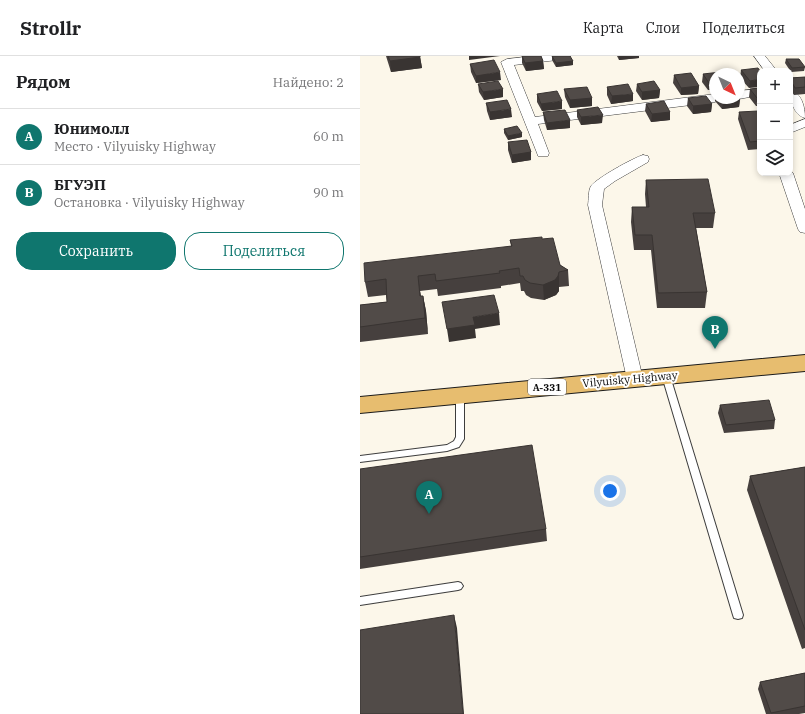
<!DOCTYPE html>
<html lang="ru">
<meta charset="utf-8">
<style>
:root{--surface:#fff;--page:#f2f2f2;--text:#202124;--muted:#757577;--line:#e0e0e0;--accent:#0f766e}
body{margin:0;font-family:"IBM Plex Serif",serif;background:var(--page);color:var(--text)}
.controls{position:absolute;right:12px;top:12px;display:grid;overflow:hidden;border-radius:8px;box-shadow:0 2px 6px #0003}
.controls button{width:36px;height:36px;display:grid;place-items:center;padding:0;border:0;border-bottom:1px solid var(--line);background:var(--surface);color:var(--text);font:20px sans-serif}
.compass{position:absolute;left:349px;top:12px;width:36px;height:36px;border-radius:50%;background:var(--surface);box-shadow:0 2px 6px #0003;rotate:137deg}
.you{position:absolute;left:250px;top:435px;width:14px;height:14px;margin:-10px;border:3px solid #fff;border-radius:50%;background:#1a73e8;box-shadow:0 0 0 6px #1a73e833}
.badge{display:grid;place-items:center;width:26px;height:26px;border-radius:50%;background:var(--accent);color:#fff;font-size:13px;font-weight:700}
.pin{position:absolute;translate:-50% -33px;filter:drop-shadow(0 1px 2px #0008)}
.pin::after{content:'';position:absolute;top:21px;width:14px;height:12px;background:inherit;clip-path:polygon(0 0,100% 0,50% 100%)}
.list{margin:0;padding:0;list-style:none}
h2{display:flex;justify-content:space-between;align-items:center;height:52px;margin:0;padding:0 16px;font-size:17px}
h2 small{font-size:13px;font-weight:400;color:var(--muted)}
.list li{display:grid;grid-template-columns:26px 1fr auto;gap:12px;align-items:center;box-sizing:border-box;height:56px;padding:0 16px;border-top:1px solid var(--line)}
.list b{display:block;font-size:15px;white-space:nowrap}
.list p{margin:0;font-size:13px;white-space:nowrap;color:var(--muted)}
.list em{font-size:13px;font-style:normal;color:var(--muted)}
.actions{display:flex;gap:8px;padding:12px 16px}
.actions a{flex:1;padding:9px 0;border:1px solid var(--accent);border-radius:16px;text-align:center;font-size:14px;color:var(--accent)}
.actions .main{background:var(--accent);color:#fff}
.icon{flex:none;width:22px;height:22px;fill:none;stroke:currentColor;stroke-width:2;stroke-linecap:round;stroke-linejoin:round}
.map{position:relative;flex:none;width:445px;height:658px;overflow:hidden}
header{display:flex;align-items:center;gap:24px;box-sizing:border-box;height:56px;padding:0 20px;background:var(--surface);border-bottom:1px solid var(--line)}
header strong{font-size:19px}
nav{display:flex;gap:22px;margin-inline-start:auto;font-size:14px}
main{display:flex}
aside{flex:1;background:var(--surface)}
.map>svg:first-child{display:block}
</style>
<header>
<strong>Strollr</strong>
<nav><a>Карта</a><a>Слои</a><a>Поделиться</a></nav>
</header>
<main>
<aside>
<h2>Рядом<small>Найдено: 2</small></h2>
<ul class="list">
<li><span class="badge">A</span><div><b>Юнимолл</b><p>Место · Vilyuisky Highway</p></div><em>60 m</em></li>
<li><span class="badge">B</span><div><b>БГУЭП</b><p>Остановка · Vilyuisky Highway</p></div><em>90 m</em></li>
</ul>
<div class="actions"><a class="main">Сохранить</a><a>Поделиться</a></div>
</aside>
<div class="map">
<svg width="445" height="658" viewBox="0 0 445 658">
<rect width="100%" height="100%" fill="#fcf7ea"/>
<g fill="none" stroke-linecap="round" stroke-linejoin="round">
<defs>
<path id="lane" d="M306 317 310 320 383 559 382 562 378 563 374 562 373 559 302 320Z
M100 337 104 340V383L99 391 87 395 0 406V400L87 389 94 385 96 381V340Z
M98 526 101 527 103 530 101 533 98 534 0 549V541Z"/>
<path id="street" d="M173 0H211L206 3 154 9 175 61 355 38V42H361L359 44 355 46 178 68 189 97 188 100H178L177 97 141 6 147 3Z
M394 0H405L417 15H405Z
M400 33V39L379 43 377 42H379V35Z
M430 34C442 37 445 51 445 62 434 59 430 45 430 34Z
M445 63V71L430 77V69Z
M283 99 288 100 289 103 288 106 255 125 244 133 242 149 283 323 281 327 275 329 269 327 267 323 228 149C229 144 228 135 231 130 237 122 273 102 283 99Z
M430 114 433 117 445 153V177L440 176 438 173 419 117H430Z"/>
<path id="primary" d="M445 299V315L0 357V341Z"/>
</defs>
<use href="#lane" stroke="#3d3d3d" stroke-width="2"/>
<use href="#street" stroke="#3d3d3d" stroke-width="1"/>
<use href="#primary" stroke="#1b1b1b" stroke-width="2"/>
<use href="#lane" fill="#fff" fill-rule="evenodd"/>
<use href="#street" fill="#fff" fill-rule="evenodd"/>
<use href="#primary" fill="#e7bd6f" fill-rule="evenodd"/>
</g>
<path fill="#46403e" d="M26 0H60L62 12 31 16Z
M162 0H181L183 5 184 13 166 15 162 7Z
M192 0 213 5V9L196 11 192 4Z
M257 0H279V2L259 4Z
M426 3 445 11 444 15 431 16 425 7Z
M110 8 141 24 116 27 111 16Z
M381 14 400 15 389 32 380 22Z
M343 18H362L348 34 342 26Z
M314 19 339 30 338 38 321 39 313 27Z
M445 21V38L434 39 430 33V22Z
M118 28 143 41 124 44 119 36Z
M277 28 300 34 299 42 282 44 276 35Z
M247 31 273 45 251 48 247 39Z
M400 32 396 50 389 41 390 33Z
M204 33 232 42V50L210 52 205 41Z
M177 38 202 53 182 55 177 46Z
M328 42 352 48 351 56 333 58 327 50Z
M355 42H379L380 43 379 51 362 53 355 45Z
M126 47 152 61 130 64 127 55Z
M286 48 310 56V64L291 66 285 55Z
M217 54 242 67 221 69 217 61Z
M183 56 210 72 187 74 184 64Z
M379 56 400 60V93L388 94 378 63Z
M144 73 162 81 148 84 144 77Z
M148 86 171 96V104L152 107 148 94Z
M286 124 355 157 353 172H336L347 236 345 252H297L291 194H274L271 166 272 151H286L285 138Z
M182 183 200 209 208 214 209 230 199 231V235L196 239 184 244 171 242 166 239 164 235H161L160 227 141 230V232L78 240 77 233 60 235 61 240H63L66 255 68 278 0 286V249L27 246 26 239 8 241 5 226 151 190 150 184Z
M360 349 415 364 414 373 364 377 358 357Z
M445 411V592L442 593 387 434 390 420Z
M0 413 186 473 187 485 0 513Z
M445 617V657L439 658H406L398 633 400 626Z"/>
<path fill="#393432" d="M109 0H140L109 4Z
M259 0H279V2L259 4Z
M60 1 62 12 31 16 30 5Z
M183 5 184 13 166 15 165 7Z
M213 5V9L196 11V7Z
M140 16 141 24 116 27V20Z
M400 23V31L389 32 390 25Z
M355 26V34H348L349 27Z
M339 30 338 38 321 39V32Z
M143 33V41L124 44 123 36Z
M300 34 299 42 282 44V36Z
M273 38V45L251 48 252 40Z
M232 42V50L210 52V44Z
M397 42H400V50H396Z
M380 43 379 51 362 53 363 46Z
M202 45V53L182 55 181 48Z
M352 48 351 56 333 58V50Z
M151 53 152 61 130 64V56Z
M310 56V64L291 66 292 58Z
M243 59 242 67 221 69V61Z
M210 64V72L187 74V67Z
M162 77V81L148 84V80Z
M171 96V104L152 107V99Z
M199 216V235L196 239 184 244 183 229Z
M58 220 60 235 62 255 60 240Z
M63 240 66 255 68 278 65 262Z
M139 257 140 269 115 273 116 282 89 286 87 273 113 261Z
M94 559 97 572 104 658H103Z"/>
<path fill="#514b48" stroke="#393432" d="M28 0H60V1L30 5Z
M162 0H181L183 5 165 7Z
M192 0H210L213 5 196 7Z
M426 3H439L445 11 432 12Z
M134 4 140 16 116 20 110 8Z
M398 12 400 15V23L390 25 381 14Z
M361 16 362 18H355V26L349 27 343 18Z
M331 17 339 30 321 32 314 19Z
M445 21V31L435 32 430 23V22Z
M138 25 143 33 123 36 118 28Z
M294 25 300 34 282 36 277 28Z
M268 28 273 38 252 40 247 31Z
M227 31 232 42 210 44 204 33Z
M400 32V42H397L390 33Z
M197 35 202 45 181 48 177 38Z
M346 40 352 48 333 50 328 42Z
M379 41 380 43 363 46 360 42H379Z
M147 44 151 53 130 56 126 47Z
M304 45 310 56 292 58 286 48Z
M238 51 243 59 221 61 217 54Z
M205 54 210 64 187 67 183 56Z
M398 55 400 60V85L390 86 379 56Z
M157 70 162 77 148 80 144 73Z
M167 84 171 96 152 99 148 86Z
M348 123 355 157H333L347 236 298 237 292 179H275L272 151H289L286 124Z
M182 181V183L193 182 200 209 208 214 199 216 198 220 195 224 183 229 170 227 165 224 163 220H160L159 212 139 215 140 217 76 225 75 218 58 220 60 240H63L65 262 0 271V249L27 246 26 223 5 226 4 207 152 190 150 184Z
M134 239 139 257 113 261 115 269 87 273 82 246Z
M409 344 415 364 366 369 360 349Z
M172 389 186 473 0 501V413Z
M445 411V574L390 420Z
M94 559 103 658H0V574Z
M445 617V650L411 657 400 626Z"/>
<g text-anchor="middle" stroke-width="4" stroke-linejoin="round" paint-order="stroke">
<rect fill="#fff" stroke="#545454" stroke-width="1" x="168" y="323" width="38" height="16" rx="3"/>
<g font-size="10" font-weight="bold" fill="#0a0a0a">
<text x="187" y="335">А-331</text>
</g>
<g font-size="11" fill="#0a0a0a" stroke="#fff">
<text transform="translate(270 323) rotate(-5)" y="4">Vilyuisky Highway</text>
</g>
</g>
</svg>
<div class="controls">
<button>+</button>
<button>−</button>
<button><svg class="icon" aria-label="layers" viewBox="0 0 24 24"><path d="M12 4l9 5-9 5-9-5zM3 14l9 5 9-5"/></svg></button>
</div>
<svg class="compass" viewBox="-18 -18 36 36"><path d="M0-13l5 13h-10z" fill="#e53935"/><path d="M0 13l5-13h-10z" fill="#757577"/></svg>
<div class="you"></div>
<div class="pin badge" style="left:69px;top:458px">A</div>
<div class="pin badge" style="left:355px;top:293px">B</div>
</div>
</main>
